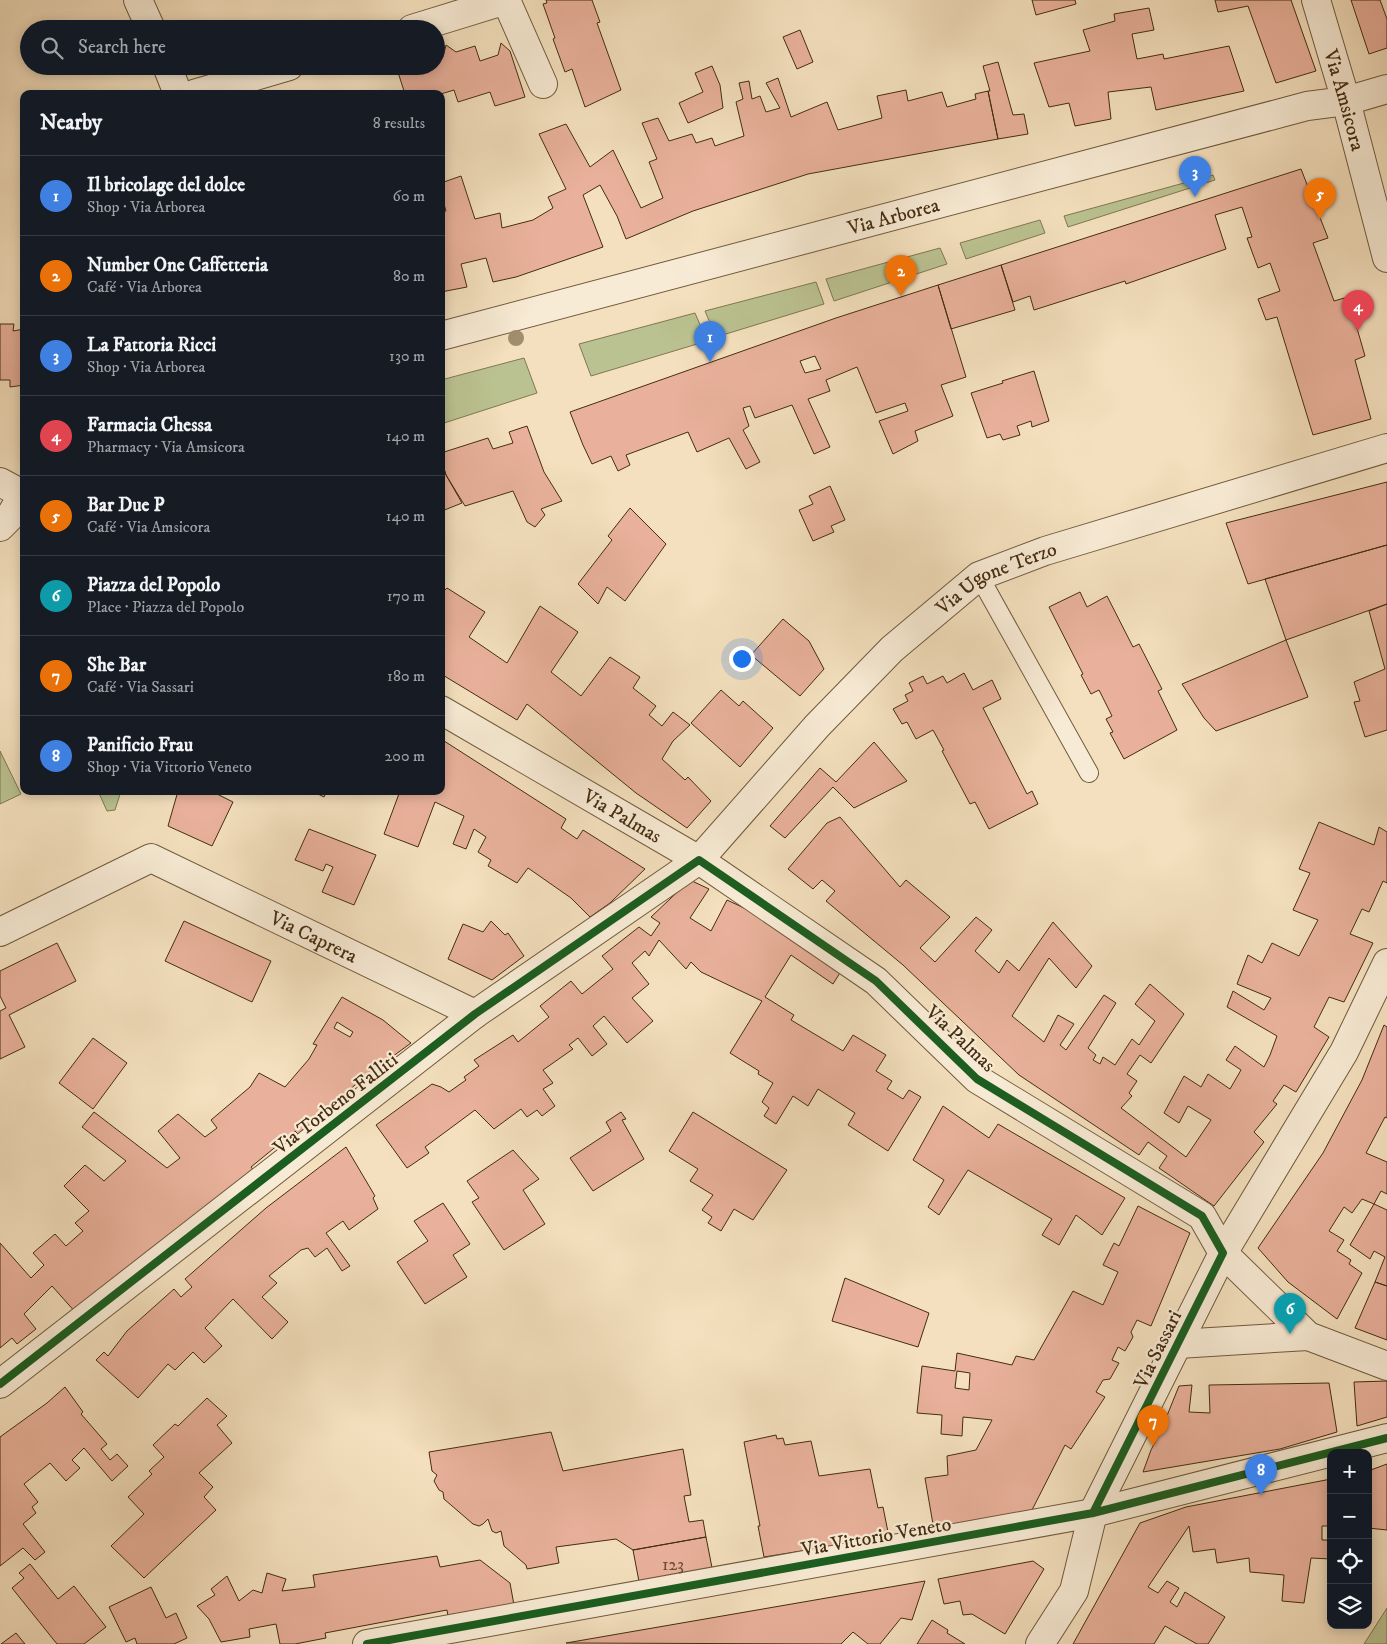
<!DOCTYPE html>
<meta charset="utf-8">
<style>
:root{--surface:#171b24;--page:#20242c;--text:#f1f3f6;--muted:#9ea1a6;--line:#363941;--accent:#8c9099}
body{margin:0;font-family:"IM FELL DW Pica",serif;background:var(--page);color:var(--text)}
.controls{position:absolute;right:15px;bottom:15px;display:grid;overflow:hidden;border-radius:10px;box-shadow:0 2px 12px #0003}
.controls button{width:45px;height:45px;display:grid;place-items:center;padding:0;border:0;border-bottom:1px solid var(--line);background:var(--surface);color:var(--text);font:25px sans-serif}
.you{position:absolute;left:741px;top:658px;width:18px;height:18px;margin:-12px;border:4px solid #fff;border-radius:50%;background:#1a73e8;box-shadow:0 0 0 8px #1a73e833}
.badge{display:grid;place-items:center;width:32px;height:32px;border-radius:50%;background:var(--accent);color:#fff;font-size:16px;font-weight:700}
.pin{position:absolute;translate:-50% -41px;filter:drop-shadow(0 1px 2px #0008)}
.pin::after{content:'';position:absolute;top:26px;width:18px;height:15px;background:inherit;clip-path:polygon(0 0,100% 0,50% 100%)}
.list{margin:0;padding:0;list-style:none}
h2{display:flex;justify-content:space-between;align-items:center;height:65px;margin:0;padding:0 20px;font-size:21px}
h2 small{font-size:16px;font-weight:400;color:var(--muted)}
.list li{display:grid;grid-template-columns:32px 1fr auto;gap:15px;align-items:center;box-sizing:border-box;height:80px;padding:0 20px;border-top:1px solid var(--line)}
.list b{display:block;font-size:19px;white-space:nowrap}
.list p{margin:0;font-size:16px;white-space:nowrap;color:var(--muted)}
.list em{font-size:16px;font-style:normal;color:var(--muted)}
.icon{flex:none;width:28px;height:28px;fill:none;stroke:currentColor;stroke-width:2;stroke-linecap:round;stroke-linejoin:round}
.map{position:relative;flex:none;width:1387px;height:1644px;overflow:hidden}
.search{position:absolute;background:var(--surface);box-shadow:0 2px 12px #0003;left:20px;top:20px;width:425px;height:55px;display:flex;align-items:center;gap:12px;box-sizing:border-box;padding:0 18px;border-radius:28px;color:var(--muted);font-size:19px}
.panel{position:absolute;background:var(--surface);box-shadow:0 2px 12px #0003;left:20px;top:90px;width:425px;height:705px;border-radius:10px}
.map>svg:first-child{display:block}
</style>
<div class="map">
<svg width="1387" height="1644" viewBox="0 0 1387 1644">
<rect width="100%" height="100%" fill="#f4e0be"/>
<filter id="stains"><feTurbulence type="fractalNoise" baseFrequency=".004" numOctaves="4"/><feColorMatrix values="0 0 0 0 .2 0 0 0 0 .09 0 0 0 0 .02 0 0 0 .5 -.17"/></filter>
<radialGradient id="worn" r=".72"><stop offset=".6" stop-color="#630" stop-opacity="0"/><stop offset="1" stop-color="#630" stop-opacity=".3"/></radialGradient>
<path fill="#bbc291" stroke="#807851" d="M1213 175 1215 180 1068 227 1064 216Z
M1040 220 1045 233 966 259 960 243Z
M940 248 947 264 834 301 826 279Z
M816 282 824 304 716 337 705 311Z
M695 313 707 341 591 376 579 344Z
M524 358 537 393 441 424V380Z
M0 751 21 794 0 804Z
M98 791H121L115 810 107 811Z
M1387 1608V1644H1364Z"/>
<path fill="#e9b19b" stroke="#442d11" fill-rule="evenodd" d="M546 0H592L600 22 597 23 621 90 585 107 572 69 565 72 553 39 555 38 543 4 547 3Z
M1032 0H1075L1076 4 1036 15Z
M1215 0H1291L1316 71 1276 83 1248 6 1218 12Z
M1351 0H1380L1387 19V48L1369 54Z
M1149 8 1154 30 1132 34 1137 59 1163 54 1164 59 1229 46 1244 91 1156 110 1151 87 1108 92 1111 119 1075 126 1069 103 1049 107 1034 63 1090 51 1083 30 1115 21 1114 14Z
M800 30 813 62 797 69 783 37Z
M501 43 510 51 525 97 495 106 490 92 458 102 454 90 441 94H437L436 92 431 94H405L396 66H436V52L441 51 443 57 446 45 456 52 475 46 480 61 498 55Z
M998 62 1013 115 1024 114 1028 134 998 139 988 91H990L983 66Z
M712 66 720 85 723 108 688 123 679 103 703 92 695 73Z
M778 78 791 117 827 102 838 130 882 118 877 96 906 90 908 101 942 92 947 107 976 99 975 94 988 91 998 139 808 174 693 211 626 239 617 216 600 185 583 195 603 247 516 277 493 282 486 258 461 264 467 287 441 292V212L446 211 441 194V183L461 176 475 219 500 213 502 228 533 220 553 208 548 197 566 189 539 134 566 124 590 167 613 150 641 208 663 198 649 162 657 159 642 123 658 118 669 141 692 134 696 143 712 138 715 146 744 136 736 102 743 99 739 83 749 81 752 99 760 96 766 112 780 108 766 83Z
M1301 169 1328 238 1313 243 1334 301 1348 297 1365 356 1355 360 1371 419 1313 435 1277 317 1266 320 1258 299 1280 291 1270 263 1258 268 1247 238 1252 237 1242 207 1215 215 1226 249 1126 284 1125 281 1034 310 1030 296 1013 302 1001 265Z
M1001 265 1015 310 951 329 938 285Z
M938 285 966 377 941 385 953 416 915 431 918 441 893 454 879 421 908 411 905 403 876 413 857 367 826 380 830 391 808 399 830 447 814 454 792 405 755 418 750 406 743 408 749 426 743 430 760 462 746 469 729 438 697 452 688 432 626 455 630 465 618 471 611 456 592 464 583 445 570 412 836 318ZM815 356 821 369 805 373 800 361Z
M0 324H14L13 331 24 329V385L10 387V380H0Z
M1034 371 1049 421 1032 427 1031 421 1017 426 1020 435 1003 440 1000 434 987 438 971 393 1003 383 1002 381Z
M527 426 544 472 562 501 541 509 545 515 535 527 527 522 513 491 465 506 446 475 441 459V453L488 438 493 449 513 443 509 432Z
M441 459 446 475 462 503 442 511Z
M1387 482V545L1248 584 1226 523Z
M830 486 845 520 831 526 834 532 813 541 799 510 813 504 809 496Z
M630 508 666 544 625 601 607 587 598 604 578 584 612 540 608 536Z
M1387 545V604L1286 640 1265 579Z
M447 588 485 612 469 637 507 663 540 606 578 632 551 672 581 696 610 657 640 677 633 688 656 706 649 715 662 726 673 712 690 725 673 741 662 759 685 780 688 777 711 801 687 828 636 793 527 704 517 720 441 674V594Z
M1080 592 1087 607 1107 596 1133 647 1139 644 1162 689 1158 691 1177 730 1124 759 1110 733 1113 732 1106 719 1112 716 1099 690 1091 694 1081 675 1083 674 1049 607Z
M1387 604V730L1365 737 1354 702 1360 701 1354 682 1385 669 1369 611Z
M783 619 809 641 824 669 800 696 751 655Z
M1286 640 1308 697 1216 731 1204 718 1182 684Z
M964 673 973 690 992 680 1001 699 983 708 1027 794 1032 791 1038 804 989 829 975 802 970 804 942 751 944 750 933 730 916 739 907 722 902 724 893 709 908 701 905 695 913 691 909 683 923 676 927 684 943 676 947 683Z
M721 690 739 706 743 701 773 728 740 767 691 723Z
M441 739 566 819 561 828 577 839 583 830 645 869 610 903 590 917 571 898 528 868 517 883 488 866 491 860 478 852 486 837 474 829 466 849 453 844 464 816 435 802 418 847 384 834 400 791H441Z
M874 742 907 781 854 808 833 787 785 838 770 826 820 768 836 782Z
M178 791H211L233 802 212 846 168 826Z
M312 791H327L324 797Z
M840 817 900 887 906 880 950 917 920 948 935 962 976 917 992 930 975 951 999 973 1007 960 1019 971 1053 922 1092 966 1076 988 1049 958 1012 1016 1044 1042 1058 1015 1074 1024 1060 1045 1066 1050 1104 995 1116 1003 1088 1048 1096 1055 1093 1060 1100 1064 1103 1057 1115 1065 1132 1039 1139 1045 1155 1021 1135 1004 1150 984 1184 1014 1151 1063 1140 1055 1127 1074 1137 1081 1129 1093 1132 1096 1121 1108 1186 1157 1211 1120 1188 1106 1179 1123 1164 1113 1184 1076 1201 1087 1208 1074 1230 1089 1241 1070 1226 1060 1235 1046 1264 1067 1270 1055 1277 1036 1227 1007 1233 991 1264 1010 1271 998 1237 984 1248 955 1262 963 1272 943 1299 956 1318 920 1293 910 1310 873 1299 869 1319 822 1374 845 1379 827 1387 832V883L1383 881 1369 912 1362 909 1350 934 1373 943 1344 1002 1329 997 1314 1027 1329 1037 1296 1092 1284 1085 1273 1101 1277 1104 1254 1132 1264 1142 1214 1206 1159 1168 1167 1156 1148 1142 1139 1155 1019 1075 903 965 826 901 835 891 822 880 813 889 788 869 827 823Z
M309 829 376 855 354 905 322 892 333 867 326 864 323 871 295 860Z
M690 880 709 889 690 918 711 931 727 900 802 935 843 968 833 984 791 955 765 997 794 1015 791 1020 843 1051 853 1035 886 1055 876 1071 892 1081 887 1089 903 1099 909 1090 921 1097 888 1151 848 1125 855 1113 818 1089 808 1106 793 1096 776 1124 764 1116 769 1108 762 1102 773 1083 758 1074 759 1071 730 1053 762 1001 701 972 691 962 686 969 659 940 649 956 645 951 632 963 649 984 632 998 653 1021 627 1043 604 1016 593 1026 607 1044 592 1056 578 1038 569 1045 573 1049 543 1070 553 1083 543 1089 555 1106 542 1116 537 1110 527 1117 521 1109 494 1129 475 1110 425 1147 429 1153 407 1168 376 1125 432 1084 441 1087 449 1092 466 1080 464 1077 479 1066 474 1060 513 1035 518 1042 549 1017 540 1006 571 981 582 994 613 969 602 956 639 927 651 936 660 923 651 917Z
M184 921 271 961 252 1002 165 961Z
M491 921 505 935 508 933 524 956 492 980 448 959 463 924 483 932Z
M57 943 76 981 9 1015 25 1047 0 1059V1011L6 1008 0 996V971Z
M342 997 383 1020 411 1043 362 1079 298 1134 295 1131 251 1167 255 1172 77 1314 52 1286 24 1314 36 1329 17 1344 12 1338 0 1348V1243L31 1278 44 1265 33 1253 55 1234 66 1246 83 1231 75 1223 89 1211 64 1186 85 1165 104 1181 126 1161 82 1127 94 1112 167 1168 180 1158 158 1131 178 1114 205 1137 217 1128 211 1120 250 1087 259 1073 285 1087 309 1059 317 1045 313 1044ZM337 1022 353 1032 350 1037 334 1028Z
M1384 1025 1387 1027V1118L1385 1117 1366 1153 1387 1162V1194L1381 1191 1374 1204 1362 1199 1352 1213 1344 1207 1329 1231 1344 1240 1337 1251 1351 1260 1349 1264 1362 1273 1337 1319 1288 1282 1258 1248 1323 1153 1362 1080Z
M93 1038 127 1063 93 1109 59 1083Z
M943 1106 989 1138 998 1124 1125 1198 1102 1235 1076 1215 1059 1245 1042 1235 1052 1219 968 1170 939 1215 928 1207 944 1180 913 1160Z
M621 1112 626 1119 622 1120 644 1159 593 1191 570 1158 611 1131 606 1122Z
M693 1112 787 1170 753 1220 734 1209 721 1231 708 1223 712 1217 702 1210 713 1195 690 1181 698 1169 669 1151Z
M346 1147 375 1196 373 1198 378 1209 349 1230 343 1221 326 1233 350 1266 342 1271 327 1248 315 1257 308 1248 301 1250 269 1276 277 1283 262 1297 288 1322 272 1339 233 1299 205 1328 222 1346 204 1363 193 1352 175 1370 168 1364 138 1398 96 1360 104 1352 108 1356 127 1331 174 1289 181 1297 192 1287 185 1279 266 1208Z
M513 1150 539 1179 523 1190 545 1224 504 1250 472 1202 479 1198 467 1181Z
M443 1203 470 1244 453 1255 467 1277 425 1304 397 1262 428 1241 414 1221Z
M1374 1204 1387 1210V1286L1375 1282 1385 1257 1374 1251 1370 1259 1350 1245Z
M1138 1206 1190 1233 1151 1326 1137 1320 1131 1332 1133 1337 1125 1351 1118 1347 1112 1360 1119 1363 1110 1379 1103 1380 1096 1392 1105 1397 1071 1449 1065 1445 1032 1510 934 1530 925 1478 948 1475 947 1456 976 1450 992 1420 963 1417 962 1436 941 1434 942 1415 917 1413 922 1366 955 1371 957 1353 1012 1365 1016 1356 1034 1360 1073 1291 1103 1305 1118 1272 1103 1265 1114 1243 1119 1246ZM957 1371 970 1373 969 1390 955 1388Z
M845 1278 929 1313 918 1347 832 1321Z
M1375 1282 1387 1286V1340L1355 1328Z
M1387 1381V1417L1357 1426 1354 1382Z
M1329 1383 1337 1432 1280 1449 1143 1472 1151 1450 1162 1428 1179 1386 1192 1385 1189 1412 1210 1413 1209 1385Z
M65 1387 83 1412 81 1414 107 1444 101 1449 110 1460 117 1454 128 1466 112 1481 84 1448 72 1460 80 1468 66 1481 50 1463 24 1484 38 1502 32 1507 36 1513 23 1524 45 1552 35 1560 23 1548 0 1566V1437L47 1403Z
M207 1398 227 1416 217 1425 232 1443 199 1473 213 1487 204 1497 216 1510 144 1578 111 1546 144 1514 128 1497 152 1474 149 1471 164 1457 153 1445 175 1424 178 1426Z
M551 1432 563 1471 683 1449 691 1495 684 1496 689 1522 703 1520 706 1537 633 1550 616 1539 556 1547 559 1563 527 1569 526 1565 504 1546 501 1531 496 1533 492 1531 488 1519 483 1524 479 1526 473 1524 444 1499 443 1492 439 1490 434 1481 437 1475 432 1471 429 1452Z
M776 1435 777 1439 783 1438 785 1445 811 1441 819 1476 870 1469 878 1508 883 1507 889 1537 764 1557 758 1526H760L744 1442Z
M1387 1464V1530L1368 1528V1471Z
M1331 1479V1526H1322V1540H1331V1559L1311 1558 1304 1603 1282 1601 1284 1575 1250 1572 1249 1558 1217 1563 1215 1549 1193 1552 1189 1526 1148 1587 1158 1593 1167 1581 1179 1588 1170 1602 1177 1607 1185 1592 1225 1617 1208 1644H1197L1165 1626 1154 1644H1073L1140 1523 1186 1507Z
M706 1537 714 1578 641 1592 633 1550Z
M437 1556 440 1567 480 1560 510 1583 514 1605 448 1616 447 1610 325 1633 326 1638 295 1644H280L276 1624 249 1629 250 1637 221 1642 209 1619 197 1606 215 1595 211 1589 227 1576 239 1601 253 1590 262 1593 267 1573 286 1579 282 1591 315 1587 313 1575Z
M1033 1561 1044 1569 1005 1634 972 1614 963 1615 960 1601 944 1604 938 1579Z
M30 1564 58 1599 74 1586 106 1627 84 1644H57L12 1588 24 1578 19 1573Z
M925 1581 912 1620 901 1618 880 1644H868L853 1632 841 1644 566 1643Z
M151 1587 166 1618 176 1613 187 1638 174 1644H137L135 1638 126 1642 109 1607Z
M932 1620 948 1630 947 1633 965 1644H917Z
M16 1633 25 1644H1Z"/>
<g fill="none" stroke-linecap="round" stroke-linejoin="round">
<defs>
<path id="service" d="M979 576 1089 773"/>
<g id="minor">
<path d="M138 0 151 29"/>
<path d="M412 29 506 0 543 84"/>
<path d="M167 66 178 94"/>
<path d="M194 94 289 66"/>
<path id="s1" d="M441 336 1281 113 1307 106 1346 101 1387 89"/>
<path d="M0 527 9 518 24 493"/>
<path id="s2" d="M699 860 817 726 892 649 979 576 1045 551 1387 448"/>
<path id="s3" d="M0 932 151 858 475 1014"/>
<path d="M1223 1253 1308 1336 1387 1366"/>
<path d="M1178 1344 1308 1336"/>
</g>
<g id="tertiary">
<path id="s4" d="M1316 0 1346 101 1387 258"/>
<path d="M0 482 24 495"/>
<path id="s5" d="M441 710 699 860 876 981 977 1079 1202 1216 1223 1253"/>
<path d="M0 1384 475 1014 699 860"/>
<path d="M367 1644 1093 1513 1387 1438"/>
<path d="M1040 1644 1074 1591 1093 1513 1223 1253 1344 1052 1387 963"/>
</g>
</defs>
<use href="#service" stroke="#705a3c" stroke-width="20"/>
<use href="#minor" stroke="#705a3c" stroke-width="30"/>
<use href="#tertiary" stroke="#705a3c" stroke-width="30"/>
<use href="#service" stroke="#f8ebd5" stroke-width="18"/>
<use href="#minor" stroke="#f8ebd5" stroke-width="28"/>
<use href="#tertiary" stroke="#f8ebd5" stroke-width="28"/>
<defs>
<path id="cycleway" d="M0 1384 475 1014 699 860 876 981 977 1079 1202 1216 1223 1253 1093 1513
M367 1644 1093 1513 1387 1438"/>
</defs>
<use href="#cycleway" stroke="#f8ebd5" stroke-width="11"/>
<use href="#cycleway" stroke="#1b5e20" stroke-width="8"/>
</g>
<circle fill="#a08e6d" cx="516" cy="338" r="8"/>
<g text-anchor="middle" stroke-width="4.5" stroke-linejoin="round" paint-order="stroke">
<g font-size="18" fill="#6d4e34">
<text x="673" y="1570">123</text>
</g>
<g font-size="20" fill="#442d11" stroke="#f8ebd5">
<text dy="7" stroke="none"><textPath href="#s4" startOffset="104">Via Amsicora</textPath></text>
<text dy="7" stroke="none"><textPath href="#s1" startOffset="468">Via Arborea</textPath></text>
<text dy="7" stroke="none"><textPath href="#s2" startOffset="414">Via Ugone Terzo</textPath></text>
<text dy="7" stroke="none"><textPath href="#s5" startOffset="210">Via Palmas</textPath></text>
<text dy="7" stroke="none"><textPath href="#s3" startOffset="349">Via Caprera</textPath></text>
<text transform="translate(961 1038) rotate(43)" y="7">Via Palmas</text>
<text transform="translate(335 1103) rotate(-38)" y="7">Via Torbeno Falliti</text>
<text transform="translate(1157 1349) rotate(-64)" y="7">Via Sassari</text>
<text transform="translate(876 1536) rotate(-10)" y="7">Via Vittorio Veneto</text>
</g>
</g>
<rect width="100%" height="100%" filter="url(#stains)"/>
<rect width="100%" height="100%" fill="url(#worn)"/>
</svg>
<div class="controls">
<button>+</button>
<button>−</button>
<button><svg class="icon" aria-label="locate" viewBox="0 0 24 24"><circle cx="12" cy="12" r="6"/><path d="M12 2v4M12 18v4M2 12h4M18 12h4"/></svg></button>
<button><svg class="icon" aria-label="layers" viewBox="0 0 24 24"><path d="M12 4l9 5-9 5-9-5zM3 14l9 5 9-5"/></svg></button>
</div>
<div class="you"></div>
<div class="pin badge" style="left:710px;top:362px;background:#3f7fe0">1</div>
<div class="pin badge" style="left:901px;top:296px;background:#e8710a">2</div>
<div class="pin badge" style="left:1195px;top:197px;background:#3f7fe0">3</div>
<div class="pin badge" style="left:1358px;top:331px;background:#e0444e">4</div>
<div class="pin badge" style="left:1320px;top:219px;background:#e8710a">5</div>
<div class="pin badge" style="left:1290px;top:1334px;background:#0f9aa8">6</div>
<div class="pin badge" style="left:1153px;top:1446px;background:#e8710a">7</div>
<div class="pin badge" style="left:1261px;top:1495px;background:#3f7fe0">8</div>
<div class="search"><svg class="icon" aria-label="search" viewBox="0 0 24 24"><circle cx="10" cy="10" r="6"/><path d="M15 15l6 6"/></svg>Search here</div>
<section class="panel">
<h2>Nearby<small>8 results</small></h2>
<ul class="list">
<li><span class="badge" style="background:#3f7fe0">1</span><div><b>Il bricolage del dolce</b><p>Shop · Via Arborea</p></div><em>60 m</em></li>
<li><span class="badge" style="background:#e8710a">2</span><div><b>Number One Caffetteria</b><p>Café · Via Arborea</p></div><em>80 m</em></li>
<li><span class="badge" style="background:#3f7fe0">3</span><div><b>La Fattoria Ricci</b><p>Shop · Via Arborea</p></div><em>130 m</em></li>
<li><span class="badge" style="background:#e0444e">4</span><div><b>Farmacia Chessa</b><p>Pharmacy · Via Amsicora</p></div><em>140 m</em></li>
<li><span class="badge" style="background:#e8710a">5</span><div><b>Bar Due P</b><p>Café · Via Amsicora</p></div><em>140 m</em></li>
<li><span class="badge" style="background:#0f9aa8">6</span><div><b>Piazza del Popolo</b><p>Place · Piazza del Popolo</p></div><em>170 m</em></li>
<li><span class="badge" style="background:#e8710a">7</span><div><b>She Bar</b><p>Café · Via Sassari</p></div><em>180 m</em></li>
<li><span class="badge" style="background:#3f7fe0">8</span><div><b>Panificio Frau</b><p>Shop · Via Vittorio Veneto</p></div><em>200 m</em></li>
</ul>
</section>
</div>
